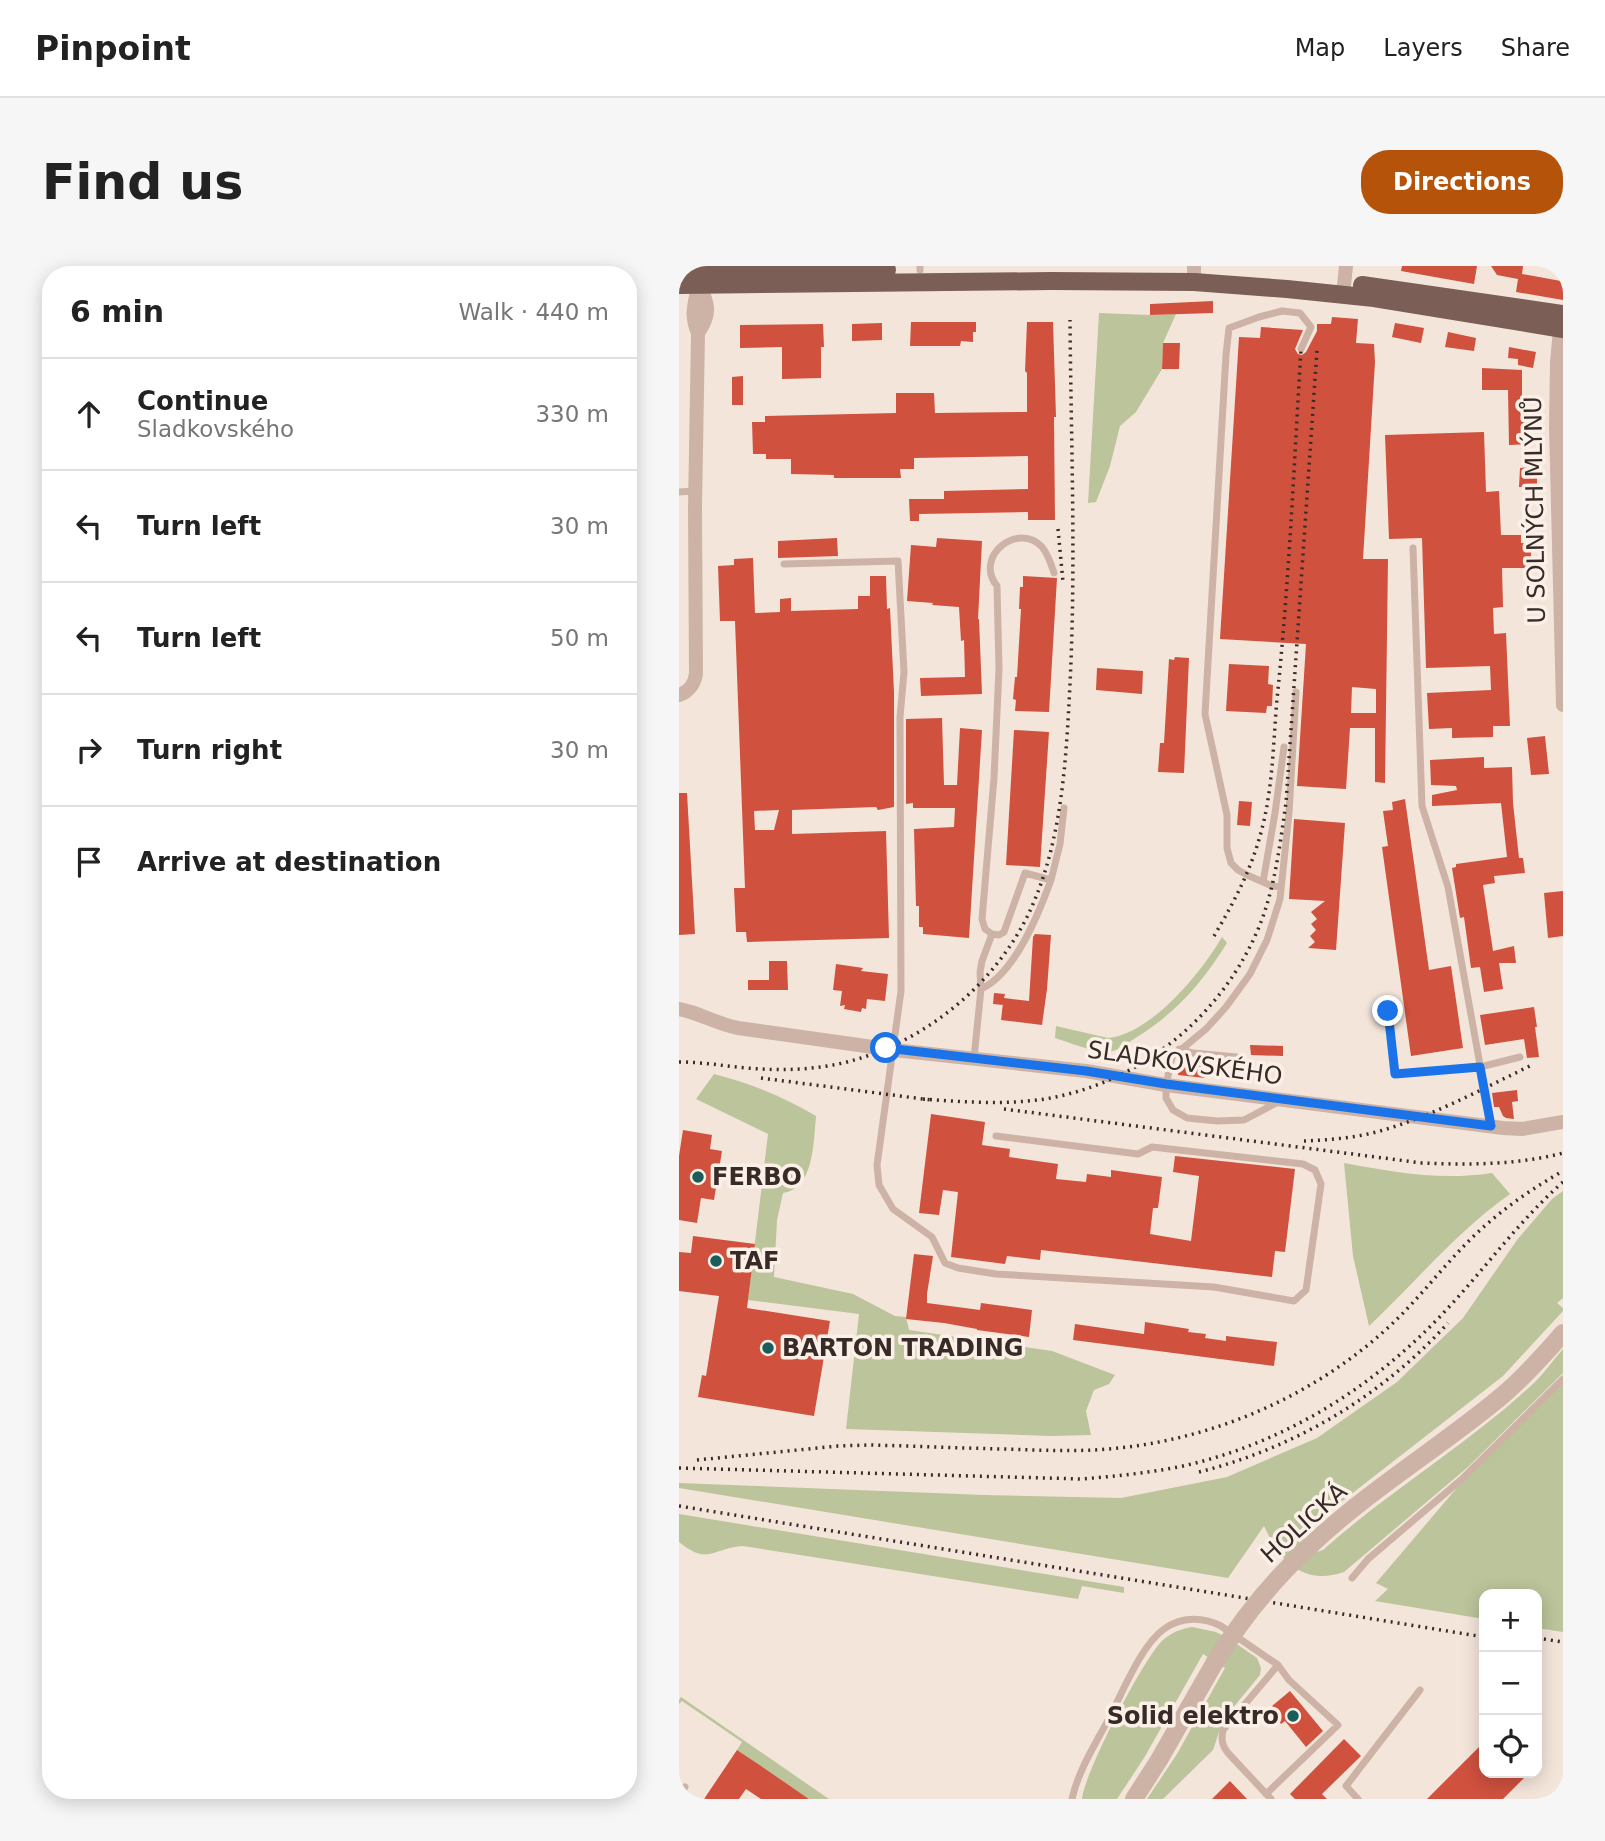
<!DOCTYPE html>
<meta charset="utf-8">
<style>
:root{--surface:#fff;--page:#f6f6f6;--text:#222;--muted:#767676;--line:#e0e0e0;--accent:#b45309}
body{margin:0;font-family:"DejaVu Sans",sans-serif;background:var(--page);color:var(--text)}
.controls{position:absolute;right:21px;bottom:21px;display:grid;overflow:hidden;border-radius:14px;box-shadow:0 4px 18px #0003}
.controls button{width:63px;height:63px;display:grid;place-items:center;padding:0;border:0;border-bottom:2px solid var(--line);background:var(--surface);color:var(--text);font:35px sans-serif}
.stop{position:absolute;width:21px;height:21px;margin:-16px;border:5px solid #1a73e8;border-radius:50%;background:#fff}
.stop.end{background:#1a73e8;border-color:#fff;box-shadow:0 2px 7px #0008}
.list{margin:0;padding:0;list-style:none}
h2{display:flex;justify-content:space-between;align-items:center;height:91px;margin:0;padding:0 28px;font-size:30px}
h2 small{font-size:23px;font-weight:400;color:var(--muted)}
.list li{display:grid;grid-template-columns:46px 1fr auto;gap:21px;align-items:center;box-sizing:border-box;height:112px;padding:0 28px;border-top:2px solid var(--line)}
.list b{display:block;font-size:26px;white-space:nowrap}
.list p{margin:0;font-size:23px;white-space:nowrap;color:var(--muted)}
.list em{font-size:23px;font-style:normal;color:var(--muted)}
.icon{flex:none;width:38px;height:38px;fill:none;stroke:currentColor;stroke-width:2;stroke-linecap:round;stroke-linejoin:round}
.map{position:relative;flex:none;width:884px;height:1533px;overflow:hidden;border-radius:28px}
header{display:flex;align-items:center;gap:42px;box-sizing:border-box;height:98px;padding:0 35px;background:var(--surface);border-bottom:2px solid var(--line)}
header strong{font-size:33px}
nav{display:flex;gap:38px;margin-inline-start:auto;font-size:24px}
.intro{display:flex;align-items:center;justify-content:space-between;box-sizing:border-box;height:168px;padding:0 42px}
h1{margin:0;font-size:49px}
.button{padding:18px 32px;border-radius:28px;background:var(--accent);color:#fff;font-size:24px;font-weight:700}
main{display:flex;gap:42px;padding:0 42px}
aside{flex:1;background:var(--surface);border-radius:28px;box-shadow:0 4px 18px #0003}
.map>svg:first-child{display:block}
</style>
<header>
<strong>Pinpoint</strong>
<nav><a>Map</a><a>Layers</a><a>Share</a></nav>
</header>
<div class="intro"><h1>Find us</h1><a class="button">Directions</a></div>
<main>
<aside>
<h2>6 min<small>Walk · 440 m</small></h2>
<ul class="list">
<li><svg class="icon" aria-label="ahead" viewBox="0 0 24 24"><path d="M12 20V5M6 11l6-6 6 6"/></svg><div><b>Continue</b><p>Sladkovského</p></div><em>330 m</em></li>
<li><svg class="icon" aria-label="left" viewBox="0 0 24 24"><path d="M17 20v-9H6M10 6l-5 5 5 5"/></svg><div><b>Turn left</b></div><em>30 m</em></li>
<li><svg class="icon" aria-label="left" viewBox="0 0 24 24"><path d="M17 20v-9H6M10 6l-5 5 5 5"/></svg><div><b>Turn left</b></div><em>50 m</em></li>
<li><svg class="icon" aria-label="right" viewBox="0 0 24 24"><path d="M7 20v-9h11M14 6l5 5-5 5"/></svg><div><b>Turn right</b></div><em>30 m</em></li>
<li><svg class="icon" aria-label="arrive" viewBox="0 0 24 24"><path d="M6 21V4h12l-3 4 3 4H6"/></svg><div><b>Arrive at destination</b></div></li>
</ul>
</aside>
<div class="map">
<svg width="884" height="1533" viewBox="0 0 884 1533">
<rect width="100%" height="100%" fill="#f4e5db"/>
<path fill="#bbc49a" d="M420 47 471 49 497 48 484 77 483 103 457 146 441 160 431 200 417 236 409 237Z
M543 671 548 677C523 717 498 746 458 771 450 776 439 785 429 786 416 787 389 776 376 772L377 760 429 772C472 768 522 707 543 671Z
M35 808C71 817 105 831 137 850 135 871 135 911 115 923 112 925 108 926 104 927L98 954 95 1011 174 1028 216 1050 227 1051 230 1064 373 1085 436 1109 430 1118 415 1124 407 1145 412 1169 372 1170 167 1163 180 1048 69 1034 89 868 17 833Z
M665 897C715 906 761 915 813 907L831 928C778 965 737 1016 690 1060L674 990Z
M884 925V1032L878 1037 884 1042V1045L824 1110 621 1268 638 1286 644 1284C711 1224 790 1178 856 1116 866 1106 874 1094 884 1083V1107L789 1201 665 1306C623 1320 601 1295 585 1260L549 1312 0 1222V1217L305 1229 442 1232 548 1211 638 1172 718 1116 784 1052 838 974 873 933Z
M884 1113V1366L858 1362V1328H805V1353L696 1335 709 1323 697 1317 799 1197Z
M0 1248 445 1321V1327L403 1320 399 1333 64 1280C33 1282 30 1300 0 1276Z
M513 1361 537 1366 549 1372 578 1392 582 1402 581 1409 557 1438 541 1463 534 1484 484 1533H468L498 1488 546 1402 524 1388 465 1492 438 1533H403C405 1508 465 1391 484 1374 493 1366 502 1363 513 1361Z
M2 1431 150 1533H130L58 1484 63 1476 3 1435 0 1438V1434Z"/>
<path fill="#cf513e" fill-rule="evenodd" d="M723 0H798L795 18 722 5Z
M812 0H844L843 8 882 15 884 17V34L837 26 839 13 818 9Z
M534 35V47L471 49V38Z
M653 51 679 53 677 77 695 78 696 96 684 293H709L706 517 696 516V462H671L667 523 618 520 627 378 541 373 560 71 581 72 582 61 624 64 616 83 619 88 623 89 627 86 638 65V58H652ZM673 421 697 423V447H672Z
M232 56H297V66H294V76L282 75 281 80H231Z
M348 56H374L377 151H375L376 254H349V246L240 248V255H231L230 233H265V225L349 223V190L235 192V203H221L222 212H155V209L112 208V193H87V188H74L73 156H86V150L217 147V127H255L256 147 348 146V107L346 105Z
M203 57V74L173 75V58Z
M716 57 745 62 742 77 713 71Z
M144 58 145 81H142V112L103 113V81L61 82V59Z
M769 66 797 72 795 85 766 81Z
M484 77H501L500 103H483Z
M830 81 857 86 854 102 839 99V93L829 92Z
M803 102 843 104V140H848L849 155 851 156V178L830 179 829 124H803Z
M64 110V139H53V111Z
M805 166 807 226 820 225 822 269H842V277H852V302H823L824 341 814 342 815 368 827 367 831 460H814V471L773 472V462L750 463 748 427 812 424 811 400 747 402 743 272 710 273 706 169Z
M854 201V204H858V218H851V221H840L841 202Z
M158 272 159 290 99 292V275Z
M258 272 303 275 299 353H300L303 428 242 430 241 412 286 411 285 374 282 375 280 341 253 339 254 337 228 335 232 279 257 281Z
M74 292 76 347 101 346V333L112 332V345L179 343V330H191V310H207L208 343 211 342 215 426V541L199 544 197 541 113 544V568L207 565 210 672 68 676 67 666H57L55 622H66L56 355H41L39 300 55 299V293ZM100 544 95 564H76L75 545Z
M344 310 378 312 370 446 336 445 337 434 334 433 336 411H338L342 343H340L341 321H344Z
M496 391 510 392 505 507 479 506 481 477H485L490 393 495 394Z
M550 398 590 400 589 418 594 419 593 440H588L587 447 547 445Z
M418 402 464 405 463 428 417 424Z
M263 452 265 519H278L281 462 303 464 290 672 244 668V661H240V640H237L235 563 275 561 276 542H234V537L227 538V453Z
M335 464 370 466 361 601 327 599Z
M866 470 870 508 852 509 848 472Z
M805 491V502L833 501 834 537 840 592H844L846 607 815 610 816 617 804 619 814 685 835 680 837 697H820L824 723 805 726 801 701 792 702 785 651 781 652 773 602 777 601V598L828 591 822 537 753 540V529L778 524 777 520 752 519 751 494Z
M0 527H8L16 668 0 669Z
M726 533 750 704 772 700 784 782 732 790 703 581 709 580 704 545 714 544 713 536Z
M560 535 573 536 571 560 558 559Z
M615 553 666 557 657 684 629 682 636 676 631 670 637 664 632 658 638 653 632 646 646 635 610 633Z
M884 625V670L869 672 865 627Z
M356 668 372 669 368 723 363 759 322 754 324 737V739L314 738 315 727 326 728 325 732 350 735 354 671Z
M90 695H108L109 724H69V714H90Z
M157 698 184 702 182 705 209 708 206 735 188 733 187 743 183 742 182 746 165 743 166 739 161 740 163 725 154 724Z
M855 741 858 761H856L860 791 848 792 845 773 806 779 801 749Z
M571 779 604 780V790L572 789Z
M502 792 528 796 526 812 499 809Z
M838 824 839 835 833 836 835 853 827 852 824 850 820 841H815L813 827Z
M252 848 306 856 303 879 331 883 330 891 379 898 377 913 407 916 408 908 432 911V904L483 911 479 942H474L471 968 512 975 520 910 494 906 496 890 616 903 606 986 596 985 593 1011 362 984 361 994 328 990 326 998 272 991 279 926 264 924 260 949 240 947Z
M4 864 33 869 31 883 43 885 35 934 22 932 18 957 0 954V890Z
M14 970 76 978 68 1042 151 1055 135 1150 19 1131 23 1109 27 1110 40 1030 0 1025V986L12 987Z
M235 988 254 990 248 1028V1037L301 1044 302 1037 353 1044 350 1071 298 1064V1063L265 1057 227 1053Z
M466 1056 510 1063 509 1066 527 1068 526 1072 547 1075V1070L598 1076 595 1100 394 1074 396 1058 465 1068Z
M611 1425 644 1465 627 1481 606 1455 602 1458 592 1445 595 1442 593 1440Z
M665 1473 682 1490 643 1528 648 1533H616L611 1528Z
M805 1476V1507H850L824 1533H748Z
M58 1484 82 1500 130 1533H82L67 1523 60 1533H25Z
M551 1515 568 1533H533Z"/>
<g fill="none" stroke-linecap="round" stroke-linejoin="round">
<path stroke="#cdb3a6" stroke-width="7" d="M241 4V0
M0 226 16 225
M734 282 743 540 769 621 812 860
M105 298 219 295 225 406 221 451 222 725 198 899 200 919 214 943 253 971 266 997 279 1002 317 1008 535 1021 615 1035 627 1024 642 918 636 904 624 898 473 881 459 888 317 870
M584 616 596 547 605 481
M602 621 593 620 568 609 559 604 552 597 548 582V549L526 448 547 89 550 62 580 51 603 45 621 47 632 61 622 83
M313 668 320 669 325 666 346 607 372 614 381 578 385 542
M302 723C336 708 360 647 372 614
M709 745 716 808 801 801 841 791
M500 783 514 787 558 791
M295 792 302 723 301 706 303 695 313 668 306 663 303 653 315 512 320 403 318 320C294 290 340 255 363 281 369 288 372 298 375 307
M601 835 565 854 538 855 508 852 494 844 487 832V819L493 791 527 763 547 741 571 708 588 674 601 633 610 547 617 426
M673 1312 689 1293 783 1213 884 1113
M0 1533 6 1521
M393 1533C399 1505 416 1479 429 1454 443 1428 462 1379 485 1363 503 1350 524 1351 542 1360L599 1399 610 1414 659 1459 587 1528
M592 1533 549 1487C543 1479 542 1474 544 1464L599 1399
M679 1533 667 1520 741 1424"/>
<path stroke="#cdb3a6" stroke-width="14" d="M515 0V16
M664 29 667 0
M882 53 878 96 877 161 884 439
M19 67C32 48 30 38 20 19
M0 429C10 426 16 417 17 407L16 242 19 67C9 45 19 32 20 10
M0 743C21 747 38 758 59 762L215 784 407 805 487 819 824 862 843 863 884 856"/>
<path stroke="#cdb3a6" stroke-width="18" d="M632 1279C691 1223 762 1181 824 1129 846 1110 865 1089 884 1067
M455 1533 480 1494 536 1396"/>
<path stroke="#7b5f57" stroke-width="18" d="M15 7 208 4
M0 19 372 15 515 16 608 23 695 32 884 63
M683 19 884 48"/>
<path stroke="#382b27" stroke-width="3.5" stroke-dasharray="2 5" stroke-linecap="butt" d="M379 263 384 316
M535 670C554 638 571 606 581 570 594 525 594 479 598 433 610 317 615 200 622 83
M0 796C23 796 45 800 68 802 102 805 136 804 168 796 245 776 312 722 348 651 383 580 387 496 391 418 397 297 392 175 391 54
M82 812 252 834
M244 833C284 836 326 839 366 833 462 817 543 750 580 661 596 622 601 578 607 537L638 84
M325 843 743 897C790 899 838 899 884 887
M625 875C650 874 676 872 701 865 754 850 805 822 855 798
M18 1194 159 1180 191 1179C235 1180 279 1182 323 1183 359 1184 394 1186 429 1183 529 1175 629 1133 703 1067 733 1041 756 1010 783 982 812 951 847 926 884 905
M0 1202 403 1213C437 1210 470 1207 504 1200 607 1177 698 1119 769 1042 808 1000 841 954 884 916
M520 1206C616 1182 703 1130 769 1057
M0 1240 805 1371
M858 1372 884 1376"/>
<path stroke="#cdb3a6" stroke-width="18" d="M536 1396C563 1352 594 1314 632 1279"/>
</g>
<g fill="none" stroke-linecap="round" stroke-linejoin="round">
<path stroke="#1a73e8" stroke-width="9" d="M207 782 407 805 487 818 812 860 801 801 716 808 709 745"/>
</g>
<g fill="#1a5d5a" stroke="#fbf0e8" stroke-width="2.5">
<circle cx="19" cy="911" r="7"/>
<circle cx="37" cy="995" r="7"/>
<circle cx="89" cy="1082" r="7"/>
<circle cx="614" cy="1450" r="7"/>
</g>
<g text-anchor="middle" stroke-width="7" stroke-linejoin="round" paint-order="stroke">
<g font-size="24" fill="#382b27" stroke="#fbf0e8">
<text transform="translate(856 244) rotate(-91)" y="8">U SOLNÝCH MLÝNŮ</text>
<text transform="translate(506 797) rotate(8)" y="8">SLADKOVSKÉHO</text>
<text transform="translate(625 1257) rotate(-42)" y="8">HOLICKÁ</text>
</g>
<g font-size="24" font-weight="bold" fill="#382b27" stroke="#fbf0e8" text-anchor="start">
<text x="33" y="919">FERBO</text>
<text x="51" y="1003">TAF</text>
<text x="103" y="1090">BARTON TRADING</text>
<text x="600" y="1458" text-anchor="end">Solid elektro</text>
</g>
</g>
</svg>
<div class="controls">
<button>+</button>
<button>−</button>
<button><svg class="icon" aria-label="locate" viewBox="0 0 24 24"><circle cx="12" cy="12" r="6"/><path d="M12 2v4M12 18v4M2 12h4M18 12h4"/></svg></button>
</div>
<div class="stop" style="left:207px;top:782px"></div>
<div class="stop end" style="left:709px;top:745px"></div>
</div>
</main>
